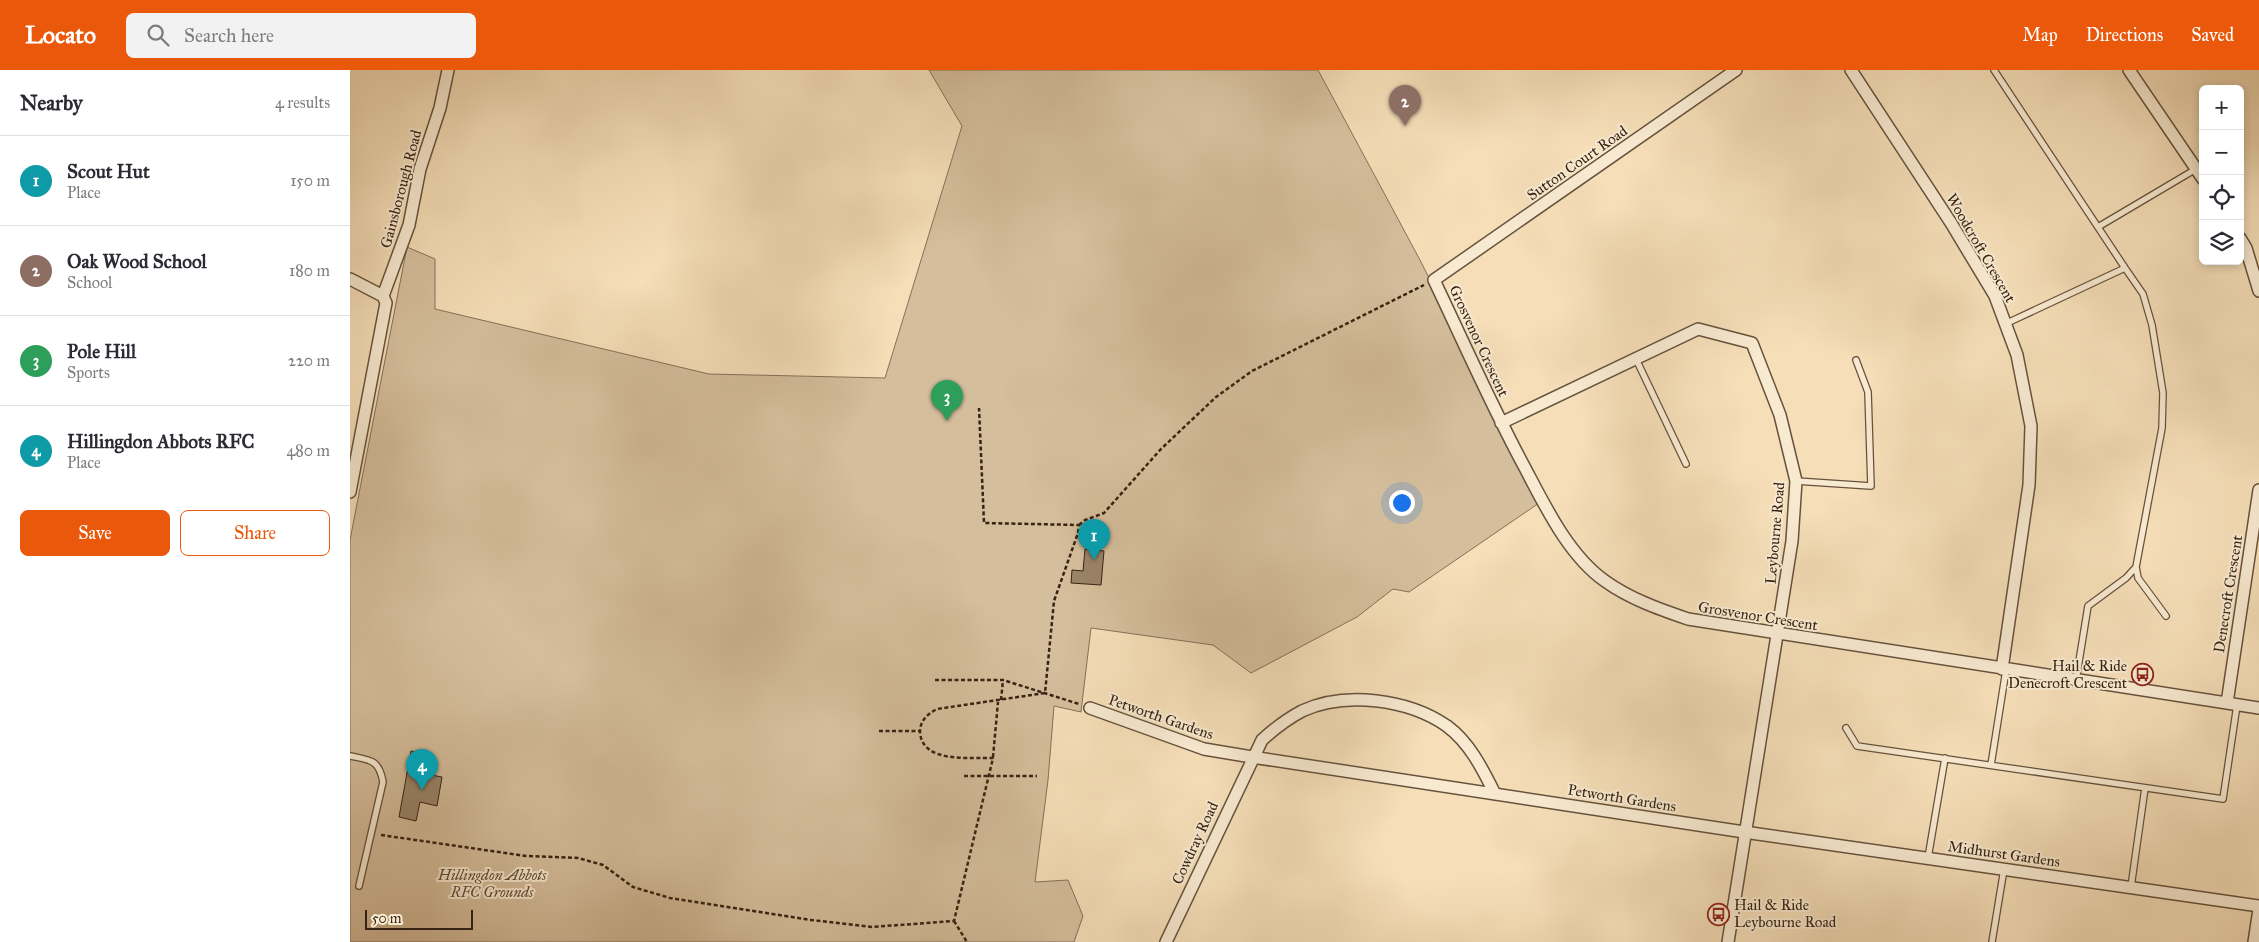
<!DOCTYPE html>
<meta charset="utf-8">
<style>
:root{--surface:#fff;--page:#f2f2f3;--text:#2b2b33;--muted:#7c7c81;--line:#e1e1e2;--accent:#ea580c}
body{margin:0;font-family:"IM FELL Great Primer",serif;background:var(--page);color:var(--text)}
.controls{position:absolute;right:15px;top:15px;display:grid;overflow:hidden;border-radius:8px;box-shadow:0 2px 8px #0003}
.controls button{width:45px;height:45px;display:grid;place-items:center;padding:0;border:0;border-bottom:1px solid var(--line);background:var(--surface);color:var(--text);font:25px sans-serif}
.scale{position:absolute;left:15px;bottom:12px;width:108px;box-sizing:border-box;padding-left:5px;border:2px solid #372313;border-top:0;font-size:14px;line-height:18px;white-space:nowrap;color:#372313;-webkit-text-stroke:4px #f8ead1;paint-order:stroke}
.you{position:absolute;left:1051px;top:432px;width:18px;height:18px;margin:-12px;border:4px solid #fff;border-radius:50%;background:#1a73e8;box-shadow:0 0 0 8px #1a73e833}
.badge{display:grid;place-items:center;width:32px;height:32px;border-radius:50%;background:var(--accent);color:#fff;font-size:16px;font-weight:700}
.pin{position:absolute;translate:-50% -41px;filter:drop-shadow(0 1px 2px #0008)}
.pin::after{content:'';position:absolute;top:26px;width:18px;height:15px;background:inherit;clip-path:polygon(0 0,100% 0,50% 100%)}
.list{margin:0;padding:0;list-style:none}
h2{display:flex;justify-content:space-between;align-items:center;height:65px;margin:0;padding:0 20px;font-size:21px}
h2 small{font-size:16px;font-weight:400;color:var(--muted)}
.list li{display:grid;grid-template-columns:32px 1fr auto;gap:15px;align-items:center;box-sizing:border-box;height:90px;padding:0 20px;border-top:1px solid var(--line)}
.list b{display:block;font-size:19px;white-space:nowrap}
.list p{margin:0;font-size:16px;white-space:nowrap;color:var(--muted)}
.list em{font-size:16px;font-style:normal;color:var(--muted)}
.actions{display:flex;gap:10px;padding:15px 20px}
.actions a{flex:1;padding:11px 0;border:1px solid var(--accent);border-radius:8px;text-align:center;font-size:18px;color:var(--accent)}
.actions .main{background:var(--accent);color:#fff}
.icon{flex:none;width:28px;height:28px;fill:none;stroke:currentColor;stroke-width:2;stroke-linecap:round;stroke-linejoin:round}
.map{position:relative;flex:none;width:1909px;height:872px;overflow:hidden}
header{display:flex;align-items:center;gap:30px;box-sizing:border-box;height:70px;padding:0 25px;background:var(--accent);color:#fff}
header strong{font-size:24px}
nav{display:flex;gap:28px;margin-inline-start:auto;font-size:18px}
.search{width:350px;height:45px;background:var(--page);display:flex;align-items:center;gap:12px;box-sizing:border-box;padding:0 18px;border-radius:8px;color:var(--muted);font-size:19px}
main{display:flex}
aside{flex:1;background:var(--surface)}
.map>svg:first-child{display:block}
</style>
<header>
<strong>Locato</strong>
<div class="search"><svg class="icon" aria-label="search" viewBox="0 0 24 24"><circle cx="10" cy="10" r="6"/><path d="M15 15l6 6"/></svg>Search here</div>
<nav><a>Map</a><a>Directions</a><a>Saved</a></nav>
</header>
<main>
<aside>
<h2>Nearby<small>4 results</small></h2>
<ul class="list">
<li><span class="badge" style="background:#0f9aa8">1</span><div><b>Scout Hut</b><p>Place</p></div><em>150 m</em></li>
<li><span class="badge" style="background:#8d6e63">2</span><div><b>Oak Wood School</b><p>School</p></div><em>180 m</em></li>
<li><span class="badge" style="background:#2e9e5b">3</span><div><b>Pole Hill</b><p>Sports</p></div><em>220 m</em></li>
<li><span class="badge" style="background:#0f9aa8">4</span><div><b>Hillingdon Abbots RFC</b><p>Place</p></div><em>480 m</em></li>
</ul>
<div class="actions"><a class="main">Save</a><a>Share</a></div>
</aside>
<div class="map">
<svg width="1909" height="872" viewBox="0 0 1909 872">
<rect width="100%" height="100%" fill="#f5deb8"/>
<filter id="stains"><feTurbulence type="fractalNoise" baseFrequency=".004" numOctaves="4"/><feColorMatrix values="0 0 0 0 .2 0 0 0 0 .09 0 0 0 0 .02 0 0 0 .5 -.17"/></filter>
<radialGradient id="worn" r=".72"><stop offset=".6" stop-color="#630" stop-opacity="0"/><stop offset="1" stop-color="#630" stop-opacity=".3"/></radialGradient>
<path fill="#d5be9c" stroke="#867058" d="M579 0H968L1070 190 1192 431 1059 522 1043 519 1007 547 901 603 863 575 741 558 731 642 704 636 698 710 685 812 718 810 733 846 724 872H0V470L57 177 85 189V239L359 304 535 308 612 56Z"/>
<path fill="#9a8469" stroke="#372313" d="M735 479 754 481 751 515 721 513 722 500 733 501Z
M61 681 79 684 75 704 92 707 87 736 70 732 66 751 49 747Z"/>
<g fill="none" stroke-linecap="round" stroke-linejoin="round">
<defs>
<path id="lane" d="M1644 0 1775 198
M1748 157 1846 99
M1655 254 1775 198 1793 224 1802 255 1813 323 1812 358 1786 497 1776 508 1738 536 1726 610
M1286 289 1336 394
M1446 411 1521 416 1518 322 1506 290
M1786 497 1788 508 1816 546
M1496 658 1507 676 1873 729 1887 635
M0 686C20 690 29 689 33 712L9 816
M1641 695 1656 600
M1578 788 1595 688
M1781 817 1795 718
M1642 872 1654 799"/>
<path id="street" d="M1386 0 1084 210C1114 273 1142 337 1175 398 1195 436 1219 486 1255 511 1280 529 1309 539 1338 549L1909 638
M1501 0 1601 153 1645 226 1667 285 1681 356 1679 415 1652 599
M1779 0 1853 109
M1890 168 1896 178 1909 221
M0 209 33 226
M1151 353 1348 259 1402 273 1430 345 1446 411 1442 471 1378 872
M0 422 36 233 33 226 59 155 70 99 90 38 98 0
M1877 633 1909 420
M740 638 854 679 902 687 1394 762 1909 836
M816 872 912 670C924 659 937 649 952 641 995 621 1058 629 1097 656 1120 673 1133 700 1145 724
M1904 872 1909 839"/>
</defs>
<use href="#lane" stroke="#66523c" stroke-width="8"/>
<use href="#street" stroke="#66523c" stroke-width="14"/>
<path stroke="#372313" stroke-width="2.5" stroke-dasharray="4 2.5" stroke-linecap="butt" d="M729 455 735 450 754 443 811 379 866 327 902 301 1074 215
M585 610H653L729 634
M651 630 653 610
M529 661H570
M643 687 648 632
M614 706H687
M31 765 176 786 228 788 253 795 283 817 320 828 461 850 522 857 604 851 643 688C621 687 572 694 570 662 570 650 578 644 587 639L695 623 704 531 728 463 729 455 634 453 629 338
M604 851 617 872"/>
<use href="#lane" stroke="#f8ead1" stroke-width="5.5"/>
<use href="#street" stroke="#f8ead1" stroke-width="11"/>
</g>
<defs>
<symbol id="bus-ring" viewBox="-11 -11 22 22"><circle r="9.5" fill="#f8ead1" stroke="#8f2418" stroke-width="1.5"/><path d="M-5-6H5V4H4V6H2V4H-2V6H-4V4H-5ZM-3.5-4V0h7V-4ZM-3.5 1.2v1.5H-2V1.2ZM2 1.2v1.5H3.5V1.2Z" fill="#8f2418"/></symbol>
</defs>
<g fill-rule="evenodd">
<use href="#bus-ring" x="1780" y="592" width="25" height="25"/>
<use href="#bus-ring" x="1356" y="832" width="25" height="25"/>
</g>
<g text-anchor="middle" stroke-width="4" stroke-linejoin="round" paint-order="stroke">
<g font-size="15" fill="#372313" stroke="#f8ead1">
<text transform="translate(1227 93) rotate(-35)" y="5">Sutton Court Road</text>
<text transform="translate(51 119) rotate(-75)" y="5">Gainsborough Road</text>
<text transform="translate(1631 178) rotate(60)" y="5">Woodcroft Crescent</text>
<text transform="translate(1129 271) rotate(65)" y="5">Grosvenor Crescent</text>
<text transform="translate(1425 463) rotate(-85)" y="5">Leybourne Road</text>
<text transform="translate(1878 524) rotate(-81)" y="5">Denecroft Crescent</text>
<text transform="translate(1408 546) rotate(9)" y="5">Grosvenor Crescent</text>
<text transform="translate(811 647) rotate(19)" y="5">Petworth Gardens</text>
<text transform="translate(1272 728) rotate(9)" y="5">Petworth Gardens</text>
<text transform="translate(845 773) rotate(-65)" y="5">Cowdray Road</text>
<text transform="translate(1654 784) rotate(8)" y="5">Midhurst Gardens</text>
</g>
<g font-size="15" fill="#372313" stroke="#f8ead1" text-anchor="end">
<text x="1777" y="601">Hail &amp; Ride<tspan x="1777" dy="17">Denecroft Crescent</tspan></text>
<text x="1384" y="840" text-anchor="start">Hail &amp; Ride<tspan x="1384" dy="17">Leybourne Road</tspan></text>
</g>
<g font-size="15" font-style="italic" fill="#5e4a35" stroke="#f8ead1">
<text x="142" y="810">Hillingdon Abbots<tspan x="142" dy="17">RFC Grounds</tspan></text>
</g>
</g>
<rect width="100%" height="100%" filter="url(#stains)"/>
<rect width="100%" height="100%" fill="url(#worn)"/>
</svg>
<div class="controls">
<button>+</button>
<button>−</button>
<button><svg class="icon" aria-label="locate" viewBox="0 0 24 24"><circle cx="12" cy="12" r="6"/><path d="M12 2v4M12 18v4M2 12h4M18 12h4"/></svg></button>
<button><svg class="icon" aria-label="layers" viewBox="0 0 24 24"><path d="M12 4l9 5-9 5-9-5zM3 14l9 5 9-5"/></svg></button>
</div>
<div class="scale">50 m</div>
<div class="you"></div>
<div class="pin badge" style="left:744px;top:490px;background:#0f9aa8">1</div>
<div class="pin badge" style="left:1055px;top:56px;background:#8d6e63">2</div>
<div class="pin badge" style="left:597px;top:351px;background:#2e9e5b">3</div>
<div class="pin badge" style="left:72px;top:720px;background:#0f9aa8">4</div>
</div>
</main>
